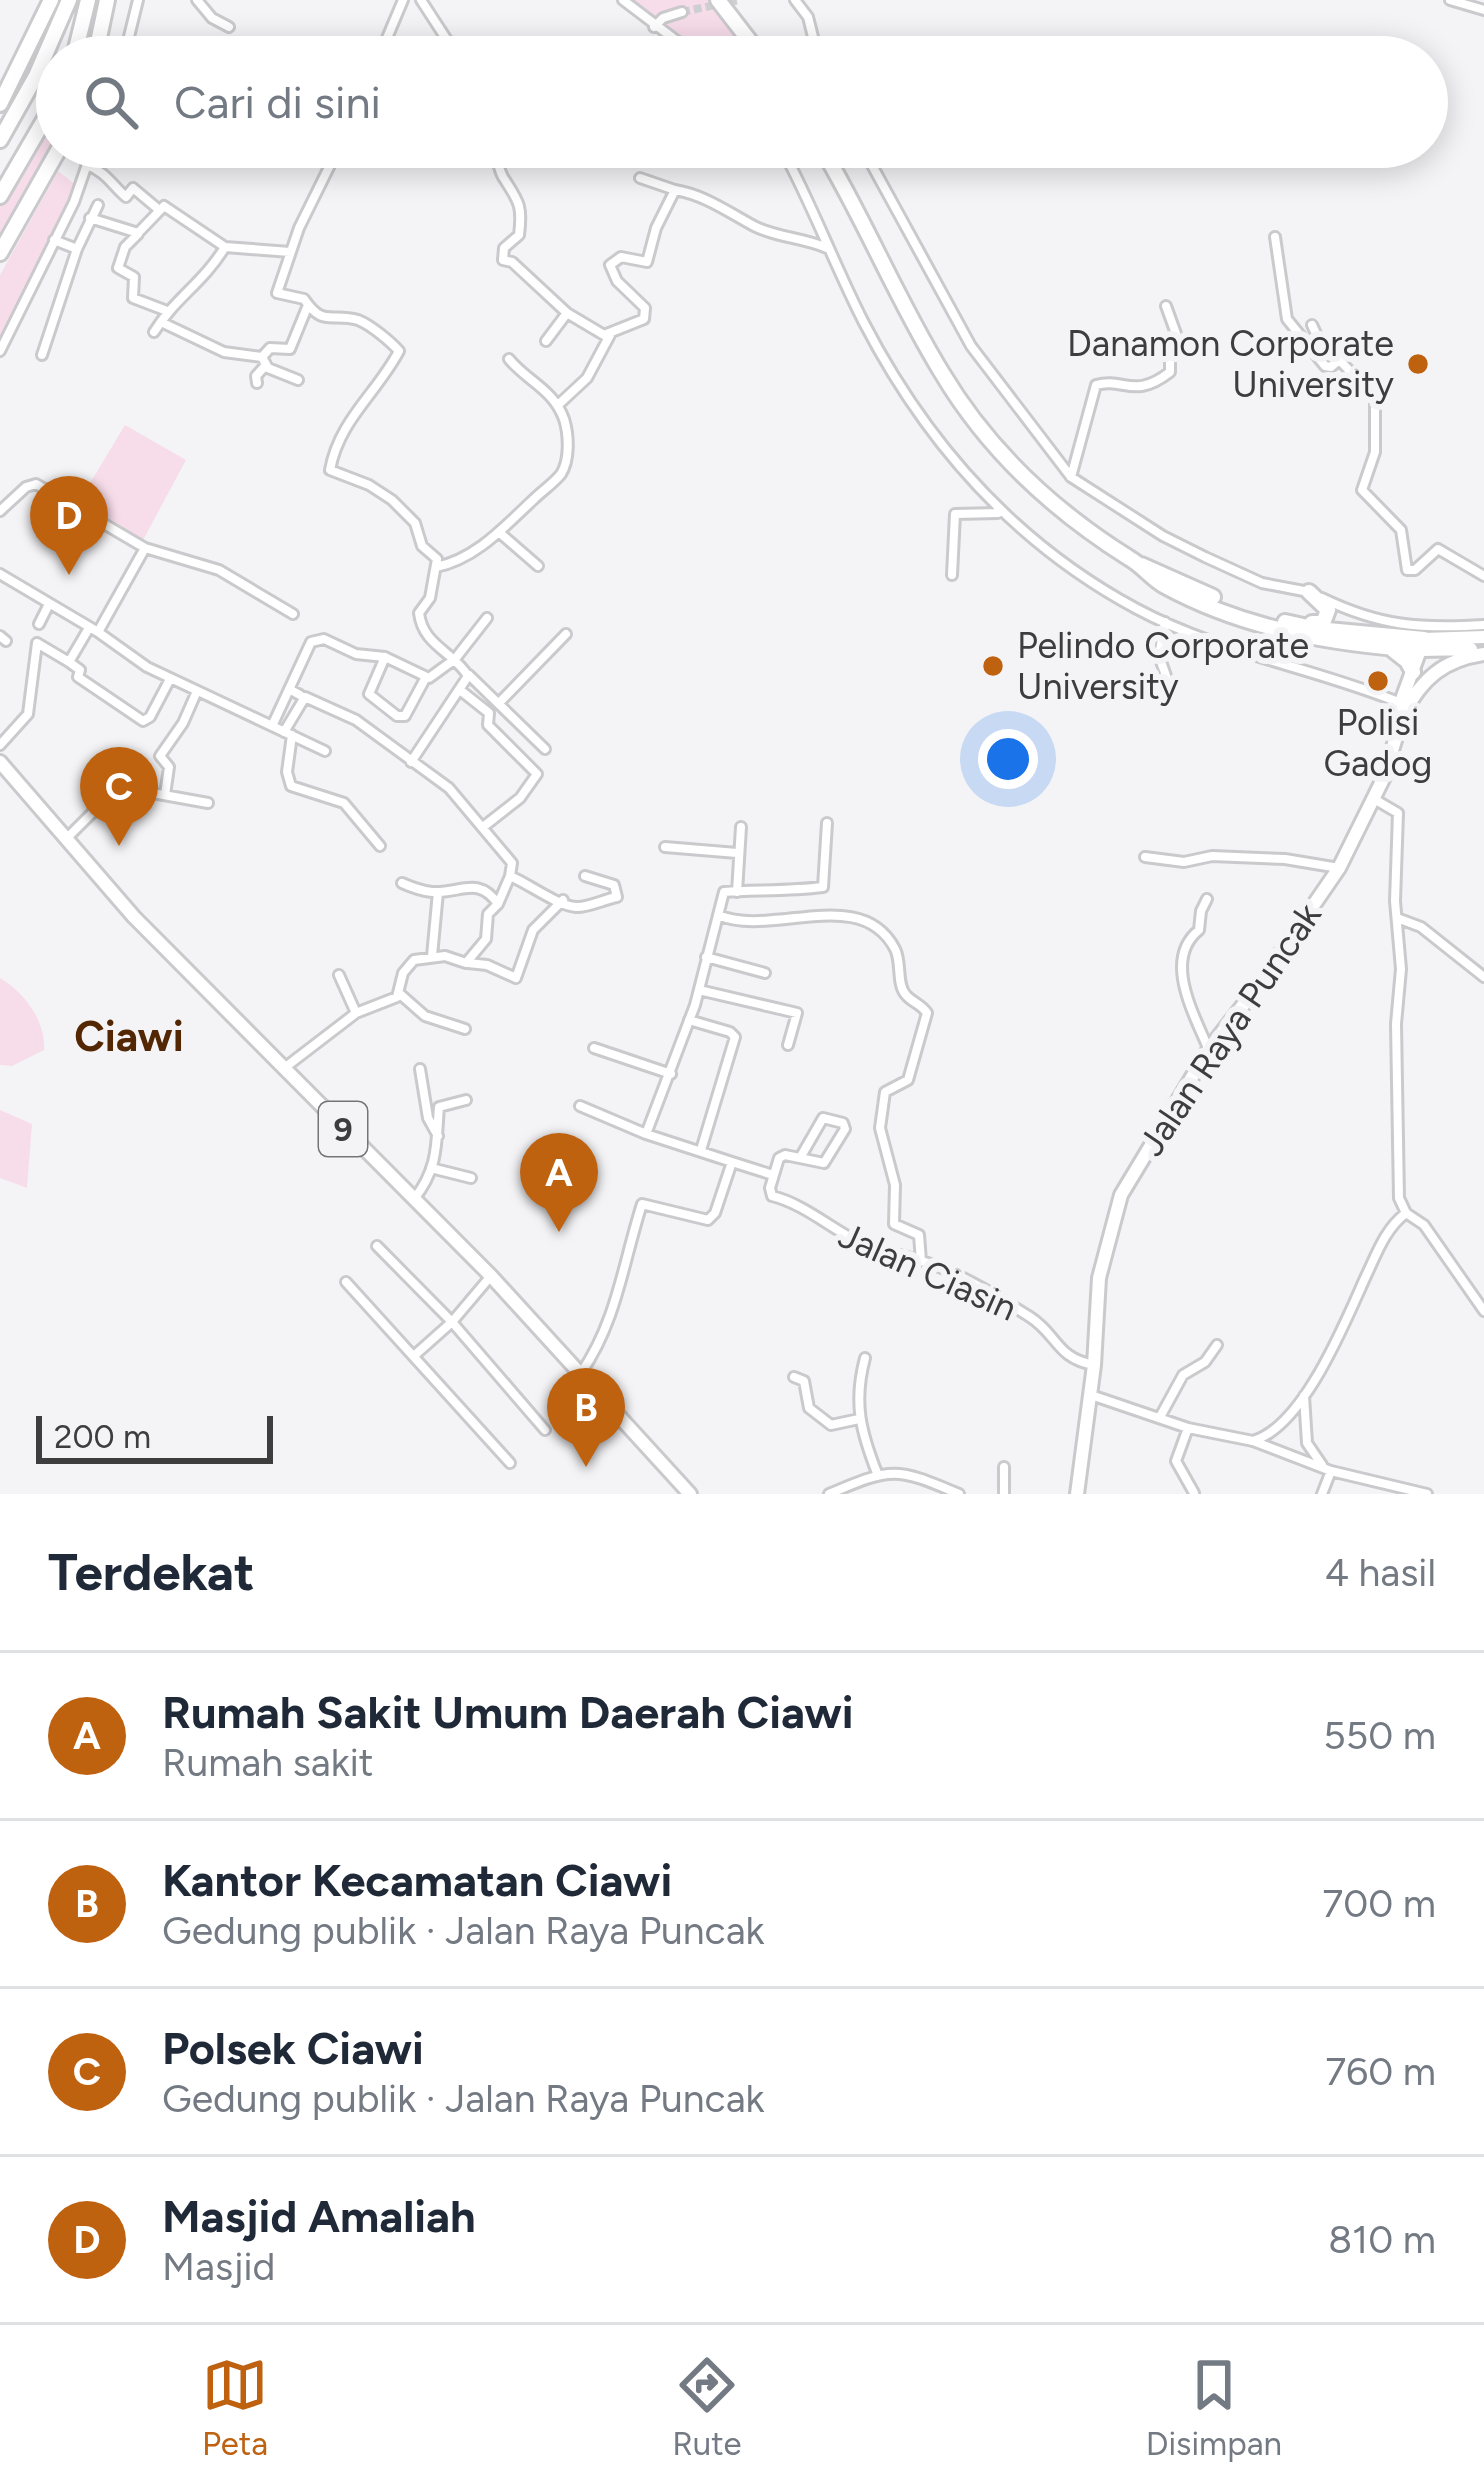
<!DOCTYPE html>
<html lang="id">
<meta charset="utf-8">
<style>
:root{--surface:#fff;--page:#f6f6f7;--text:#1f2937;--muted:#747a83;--line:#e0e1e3;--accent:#be6210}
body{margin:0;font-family:Figtree,sans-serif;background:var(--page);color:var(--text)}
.scale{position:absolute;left:36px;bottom:30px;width:237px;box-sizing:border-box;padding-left:12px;border:6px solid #3d3d3e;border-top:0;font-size:33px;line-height:42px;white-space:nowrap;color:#3d3d3e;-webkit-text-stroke:9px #f4f4f7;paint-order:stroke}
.you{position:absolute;left:1008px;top:759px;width:42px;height:42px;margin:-30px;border:9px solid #fff;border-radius:50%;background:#1a73e8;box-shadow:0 0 0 18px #1a73e833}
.badge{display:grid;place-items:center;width:78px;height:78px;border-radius:50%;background:var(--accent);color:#fff;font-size:39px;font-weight:700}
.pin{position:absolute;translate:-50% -99px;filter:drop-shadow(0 3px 6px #0008)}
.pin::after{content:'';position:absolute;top:63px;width:42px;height:36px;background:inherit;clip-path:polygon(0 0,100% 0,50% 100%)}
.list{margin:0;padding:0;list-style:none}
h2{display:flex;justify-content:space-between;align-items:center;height:156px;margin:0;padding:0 48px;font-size:51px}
h2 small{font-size:39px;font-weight:400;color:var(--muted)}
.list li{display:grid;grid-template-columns:78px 1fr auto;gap:36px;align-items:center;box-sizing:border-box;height:168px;padding:0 48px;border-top:3px solid var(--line)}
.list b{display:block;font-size:45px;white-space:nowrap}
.list p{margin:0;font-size:39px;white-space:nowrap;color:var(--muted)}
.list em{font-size:39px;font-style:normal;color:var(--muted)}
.icon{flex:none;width:66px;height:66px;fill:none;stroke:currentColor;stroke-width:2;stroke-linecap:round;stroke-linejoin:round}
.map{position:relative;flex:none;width:1484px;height:1494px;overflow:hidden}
.search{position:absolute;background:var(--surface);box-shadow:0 6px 30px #0003;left:36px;right:36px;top:36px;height:132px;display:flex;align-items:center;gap:30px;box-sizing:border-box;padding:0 42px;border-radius:66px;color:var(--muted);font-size:45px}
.sheet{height:828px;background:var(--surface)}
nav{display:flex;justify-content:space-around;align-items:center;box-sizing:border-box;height:168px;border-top:3px solid var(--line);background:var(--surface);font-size:33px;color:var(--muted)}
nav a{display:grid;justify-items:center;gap:6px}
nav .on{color:var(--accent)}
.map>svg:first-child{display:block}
</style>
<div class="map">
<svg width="1484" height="1494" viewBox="0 0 1484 1494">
<rect width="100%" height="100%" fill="#f4f4f7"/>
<path fill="#f7dcea" d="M624 0H717L762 57H696Z
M57 110V141L0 242V204Z
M58 171 77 186 73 199 63 209 0 343V275Z
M125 425 186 460 142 542 78 503Z
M0 978C24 992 46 1021 44 1050L12 1066 0 1065Z
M0 1110 32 1124 27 1188 0 1178Z"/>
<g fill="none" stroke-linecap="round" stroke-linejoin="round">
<path stroke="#cfcfd2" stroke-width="8" stroke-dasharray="8 4" stroke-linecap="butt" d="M682 12 739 0"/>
<defs>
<path id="minor" d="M197 0 212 18 229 27
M421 0 458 57
M623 0 698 57
M795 0 808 17 818 57
M1450 0 1484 10
M654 27 663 18 682 12
M124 57 138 0
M379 57 403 0
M339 147 299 228 277 293 304 299C324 328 330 312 358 320 371 325 391 342 399 351 377 393 339 420 330 470L369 485 392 500 415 523 422 546 437 559 430 598 419 613C423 646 453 651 468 676L411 762
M493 147C497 156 498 168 503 177 518 201 523 204 519 235L504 248 503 260 512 262 567 313 604 335 644 319 645 308 617 281 610 265 621 257 647 262 656 228 675 190C705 195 728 212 754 226 775 237 804 238 827 248
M781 147C812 204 834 264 863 321 926 443 1014 543 1137 609 1221 654 1316 668 1403 704
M862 147 971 346 1071 477 1163 536 1205 557 1262 583 1309 592
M87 165C106 172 112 185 126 197L133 188 158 209
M640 178 675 190
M90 218 138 233 164 206 225 247 290 252
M138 234 125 247 118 268 134 277 133 298 167 311
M1275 237 1287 319 1325 366 1331 367 1339 360
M54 240 77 249
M161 322 224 352 262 357 270 348 290 349 308 305
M1312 325 1318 338 1375 397V452L1362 490 1401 530 1407 570H1415L1438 549 1484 576
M154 332C175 298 203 283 225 247
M546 341 567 313
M0 351 74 202 93 147
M42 355 77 249 98 205
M262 357 268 368 298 380
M257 383 256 376 265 366
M558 405 587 378 610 335
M1071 477 1096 385C1124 377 1134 400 1170 372V354L1179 342 1166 306
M0 511 26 487 36 484 145 548 219 570 293 614
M500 533 538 566
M436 567C476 559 505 526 534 499 542 491 554 483 561 474 570 460 569 435 564 419 553 389 528 382 509 359
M0 574 98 632 147 667 325 751
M952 575 955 514 998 513
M1322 598C1380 626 1420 629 1484 625
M1165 622 1159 656 1169 684
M39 624 49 604
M98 632 145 548
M0 636 6 641
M385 657 369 694 397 716H405L426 677
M69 662 80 670 78 677 143 721 150 717 170 679
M469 675 545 749
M289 689 300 695
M460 690 489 713 488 725 537 774 520 798 483 827
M500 702 566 634
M272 726 311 642 324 639 356 654 385 657 429 678 455 659 487 618
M284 732 305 697 356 720 449 788 512 863 510 876C529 884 556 905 576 907 587 908 605 899 617 897L614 885 585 876
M292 735 287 772 291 786 344 803 380 846
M0 745 28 714 37 643 69 662 89 628
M165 795 169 767 160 756 183 723 197 691
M1374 799 1398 813 1395 901 1401 969 1396 1024 1399 1198 1406 1213 1424 1225 1484 1311
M66 839 112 793 125 788 208 803
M665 847 737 853
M1145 857 1184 862 1212 856 1285 859 1339 868
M402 883C411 887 422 891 432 892 460 894 478 875 498 904
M737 892 741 827
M1207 899 1201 911 1199 930C1163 959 1193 1012 1208 1048
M718 915C772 938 861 884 895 949 902 962 896 984 906 995 913 1003 921 1004 927 1013L908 1080 885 1092 880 1128 895 1185 894 1224 919 1235 921 1261
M1397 918 1421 927 1484 977
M432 956 438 892
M706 957 765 973
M468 963 487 965 516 978 533 930 563 900
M339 975 356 1013
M699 990 797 1013 788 1045
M400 994 425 1016 465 1029
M689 1020 730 1032 735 1037 701 1150
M594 1048 671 1074
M283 1069 356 1013 397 997 403 973 414 960 445 956 466 963 486 939 488 914 498 904 510 876
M420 1069 428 1118 438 1136
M580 1106 646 1134
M800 1158 823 1118 843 1123 845 1129 824 1163 785 1155 779 1158 770 1188 772 1196C801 1203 827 1225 853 1239 878 1252 905 1255 931 1264 965 1276 1000 1298 1030 1317 1058 1335 1056 1358 1094 1365
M732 1162 646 1134 695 1005 724 892C756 890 790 891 823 887L827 823
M431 1168 471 1178
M414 1199C439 1168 436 1142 439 1107L466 1100
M377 1246 452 1322 545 1430
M346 1282 510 1463
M416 1354 452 1322 490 1277
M865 1358C853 1403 861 1432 877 1473
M581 1373C617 1321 623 1263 642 1204L708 1220 715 1213 732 1162 773 1175
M794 1377 804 1381 809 1408 831 1425 859 1419
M1091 1395 1188 1428 1253 1441 1331 1471 1427 1494
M1304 1396 1307 1443 1322 1465
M1160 1417 1183 1375 1205 1362 1217 1345
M1188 1428 1176 1461 1194 1493
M1253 1441C1304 1426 1345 1322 1366 1276 1377 1253 1385 1229 1406 1213
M829 1494C892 1467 896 1467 959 1494
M1004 1494V1467
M1322 1494 1331 1471"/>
<path id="trunk" d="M1421 650 1471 649
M1403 714C1423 678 1443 660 1484 654
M0 762 134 917 491 1276 690 1494
M1077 1494 1094 1365 1099 1278 1121 1195 1209 1049 1258 986 1339 868 1384 777 1403 714 1402 699 1424 639 1484 637"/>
<path id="motorway" d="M718 0 762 57
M74 57 88 0
M95 57 107 0
M0 104 51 0
M0 140 36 76 69 0
M821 147C865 220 897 300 942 373 988 450 1054 511 1129 558 1143 566 1151 578 1165 586 1244 629 1332 644 1421 650
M0 196 57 98
M0 253 60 147
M1141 565 1213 597
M1309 592 1328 610 1323 623H1312
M1285 622 1317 629 1424 639
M1393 650 1407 661 1413 672"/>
</defs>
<use href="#minor" stroke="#cac9cc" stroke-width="14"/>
<use href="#trunk" stroke="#cac9cc" stroke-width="18"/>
<use href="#motorway" stroke="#cac9cc" stroke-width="20"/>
<use href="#minor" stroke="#fff" stroke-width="8"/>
<use href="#trunk" stroke="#fff" stroke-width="12"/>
<use href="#motorway" stroke="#fff" stroke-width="14"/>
</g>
<g fill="#be6210" stroke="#f4f4f7" stroke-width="4.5">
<circle cx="1418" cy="364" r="12"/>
<circle cx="993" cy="666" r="12"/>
<circle cx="1378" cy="681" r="12"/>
</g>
<g text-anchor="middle" stroke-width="12" stroke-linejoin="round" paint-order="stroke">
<rect fill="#f4f4f7" stroke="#747476" stroke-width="3" x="319" y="1102" width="48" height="54" rx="9"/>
<g font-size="33" font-weight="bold" fill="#3d3d3e">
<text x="343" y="1141">9</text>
</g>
<g font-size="36" fill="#3d3d3e" stroke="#f4f4f7" text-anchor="end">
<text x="1394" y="356">Danamon Corporate<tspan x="1394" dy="41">University</tspan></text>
<text x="1017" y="658" text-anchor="start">Pelindo Corporate<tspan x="1017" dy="41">University</tspan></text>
<text x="1378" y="735" text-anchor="middle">Polisi<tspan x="1378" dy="41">Gadog</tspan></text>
</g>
<g font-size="36" fill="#3d3d3e" stroke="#f4f4f7">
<text transform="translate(1229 1029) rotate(-56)" y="13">Jalan Raya Puncak</text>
<text transform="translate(928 1271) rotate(24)" y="13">Jalan Ciasin</text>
</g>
<g font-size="42" font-weight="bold" fill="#532703" stroke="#f4f4f7">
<text x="129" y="1051">Ciawi</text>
</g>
</g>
</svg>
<div class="scale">200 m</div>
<div class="you"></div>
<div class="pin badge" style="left:559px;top:1232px">A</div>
<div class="pin badge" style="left:586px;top:1467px">B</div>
<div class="pin badge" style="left:119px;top:846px">C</div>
<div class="pin badge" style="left:69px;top:575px">D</div>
<div class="search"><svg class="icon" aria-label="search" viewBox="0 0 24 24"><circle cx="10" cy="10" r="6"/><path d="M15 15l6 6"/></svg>Cari di sini</div>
</div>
<section class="sheet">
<h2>Terdekat<small>4 hasil</small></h2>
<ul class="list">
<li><span class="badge">A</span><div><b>Rumah Sakit Umum Daerah Ciawi</b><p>Rumah sakit</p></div><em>550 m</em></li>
<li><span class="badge">B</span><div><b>Kantor Kecamatan Ciawi</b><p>Gedung publik · Jalan Raya Puncak</p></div><em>700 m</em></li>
<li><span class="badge">C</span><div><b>Polsek Ciawi</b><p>Gedung publik · Jalan Raya Puncak</p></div><em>760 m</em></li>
<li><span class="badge">D</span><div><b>Masjid Amaliah</b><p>Masjid</p></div><em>810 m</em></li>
</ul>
</section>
<nav>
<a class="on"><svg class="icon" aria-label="map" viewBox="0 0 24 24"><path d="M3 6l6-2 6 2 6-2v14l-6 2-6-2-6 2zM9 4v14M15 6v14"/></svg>Peta</a>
<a><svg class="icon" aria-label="directions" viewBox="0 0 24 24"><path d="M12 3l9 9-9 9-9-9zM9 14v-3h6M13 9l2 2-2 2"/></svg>Rute</a>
<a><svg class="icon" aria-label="saved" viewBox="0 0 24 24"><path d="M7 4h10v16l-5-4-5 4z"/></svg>Disimpan</a>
</nav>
